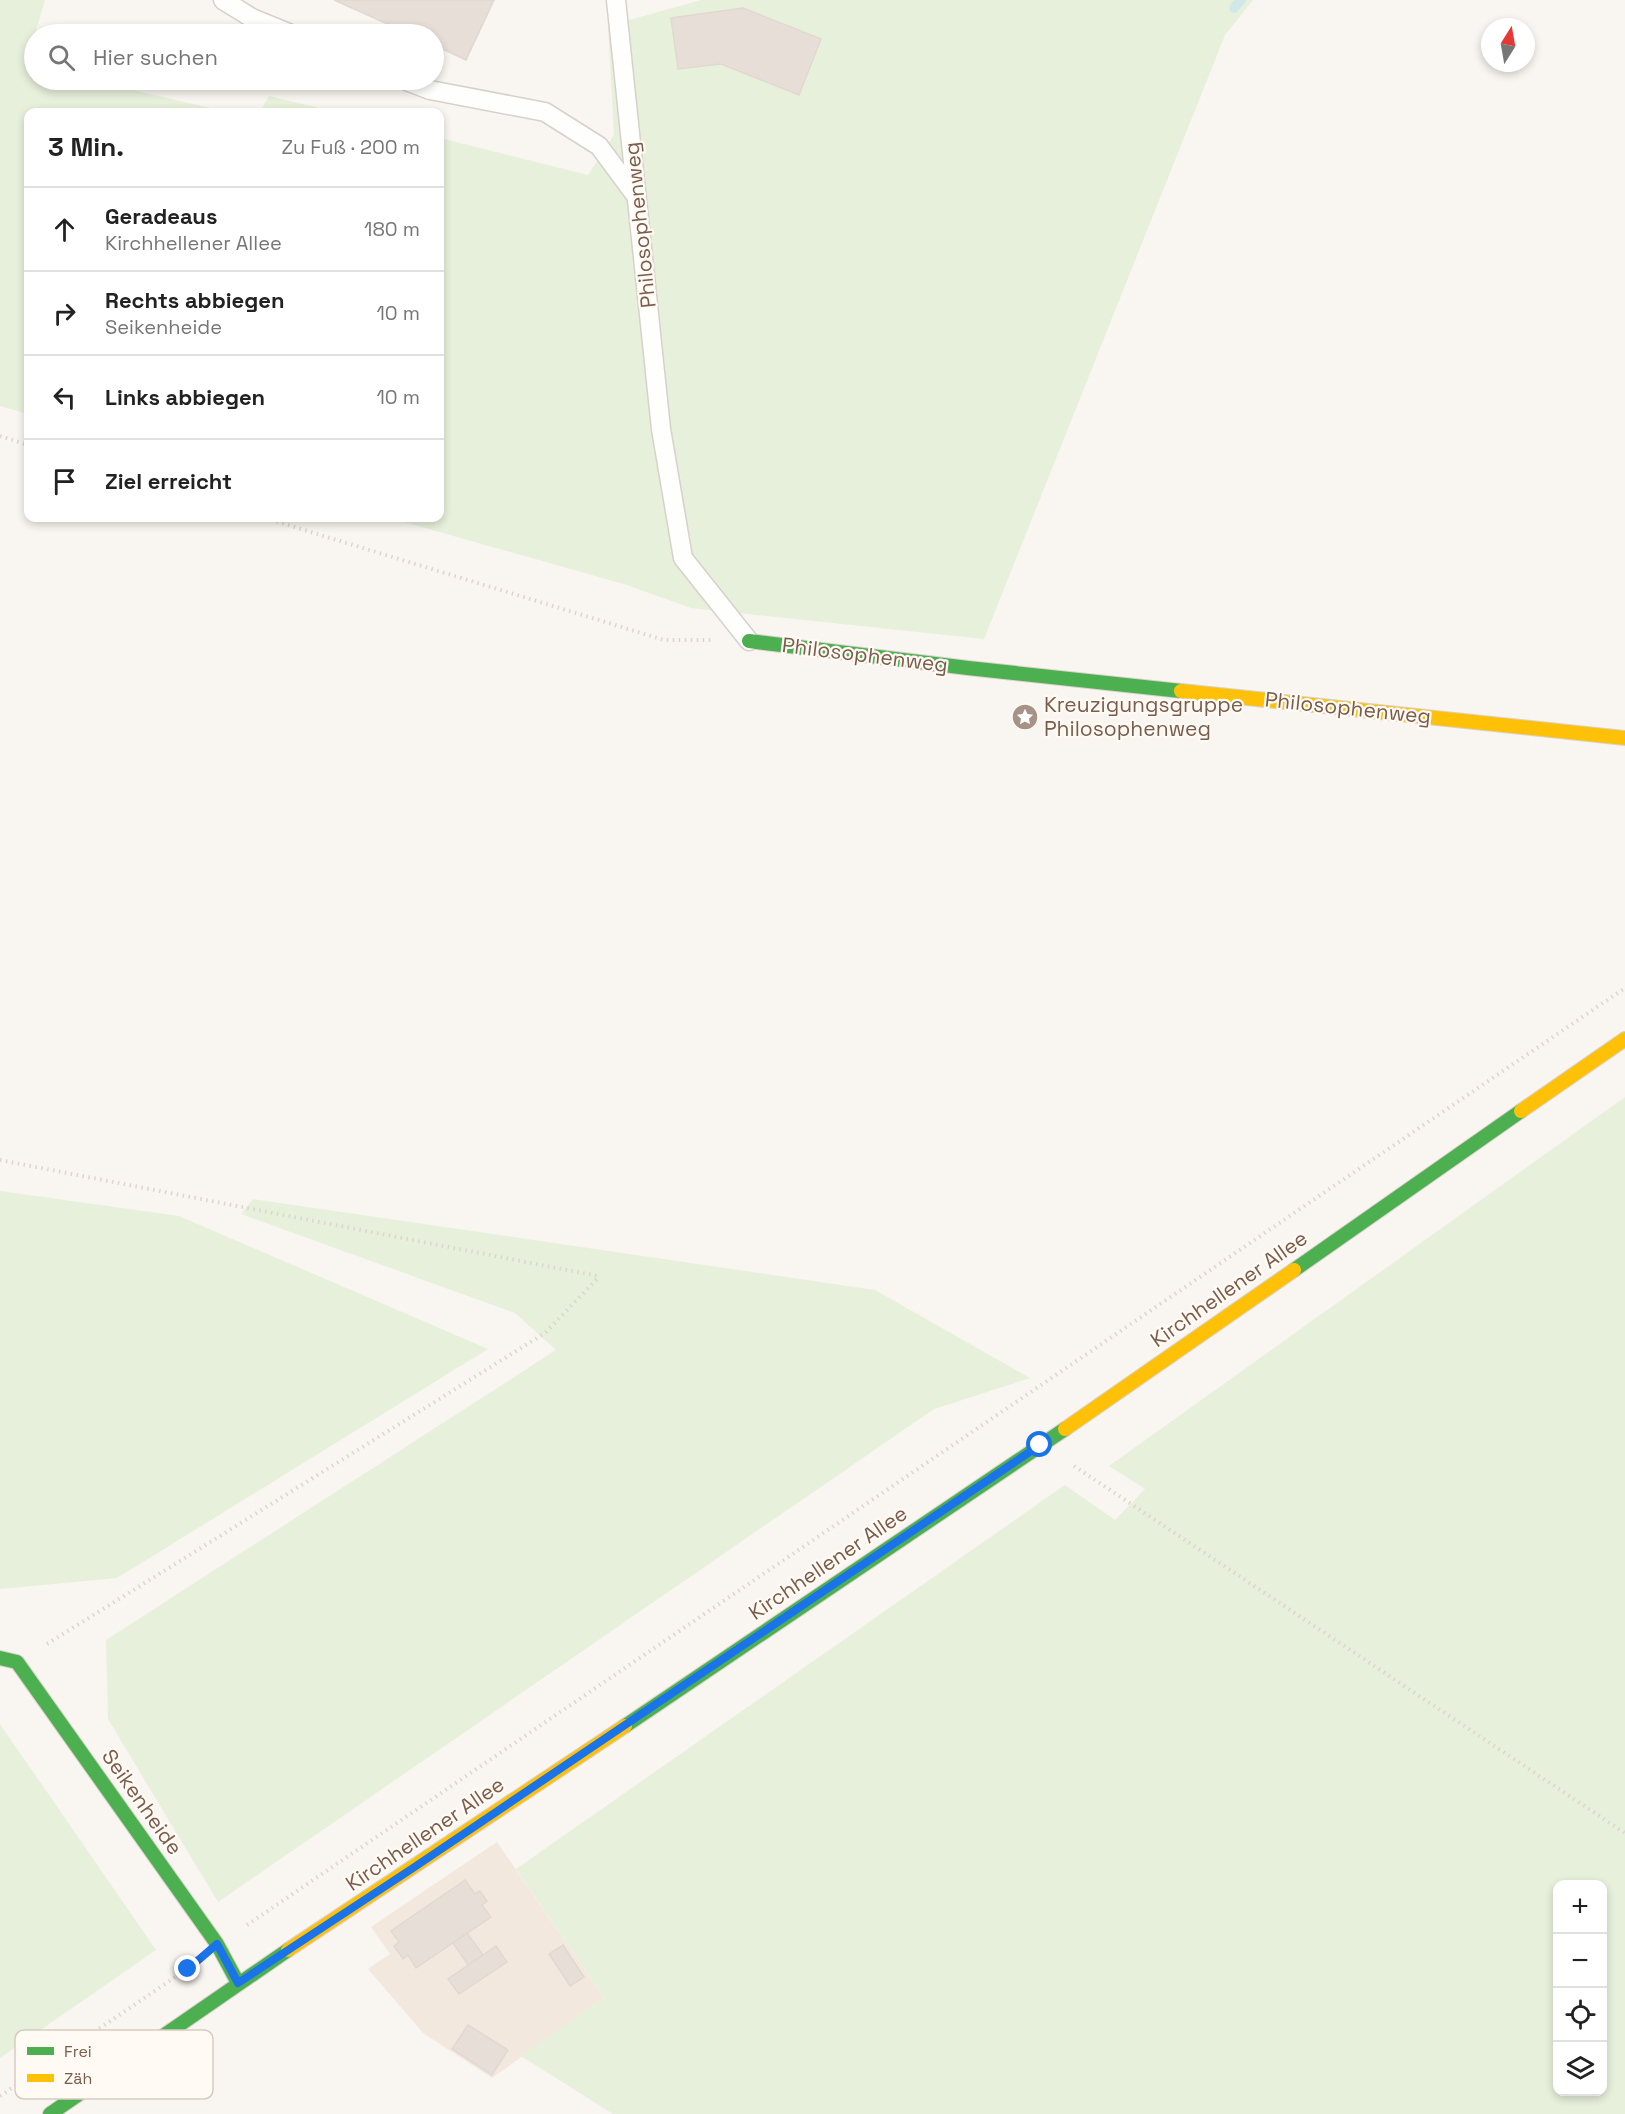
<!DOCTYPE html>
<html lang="de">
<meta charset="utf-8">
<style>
:root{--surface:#fff;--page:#f6f6f6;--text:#222;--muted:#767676;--line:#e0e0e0}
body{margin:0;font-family:"Space Grotesk",sans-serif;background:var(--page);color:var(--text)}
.controls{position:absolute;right:18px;bottom:18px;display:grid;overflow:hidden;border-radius:12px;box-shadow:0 3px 9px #0003}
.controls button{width:54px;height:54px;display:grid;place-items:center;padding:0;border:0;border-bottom:2px solid var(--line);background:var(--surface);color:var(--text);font:30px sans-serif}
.compass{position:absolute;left:1481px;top:18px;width:54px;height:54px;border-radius:50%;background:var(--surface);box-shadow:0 3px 9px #0003;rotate:11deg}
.stop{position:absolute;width:18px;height:18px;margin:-14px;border:4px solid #1a73e8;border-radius:50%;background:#fff}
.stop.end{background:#1a73e8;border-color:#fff;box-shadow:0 2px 6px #0008}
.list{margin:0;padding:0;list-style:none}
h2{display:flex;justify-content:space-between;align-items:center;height:78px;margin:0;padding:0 24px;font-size:26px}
h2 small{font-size:20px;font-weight:400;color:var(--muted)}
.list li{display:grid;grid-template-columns:39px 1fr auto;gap:18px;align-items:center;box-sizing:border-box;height:84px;padding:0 24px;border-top:2px solid var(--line)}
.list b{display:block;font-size:22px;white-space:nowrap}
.list p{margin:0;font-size:20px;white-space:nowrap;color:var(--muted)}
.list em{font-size:20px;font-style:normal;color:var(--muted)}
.icon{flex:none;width:33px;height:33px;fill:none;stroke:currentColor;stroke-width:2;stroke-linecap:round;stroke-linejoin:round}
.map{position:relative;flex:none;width:1625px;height:2114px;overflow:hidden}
.search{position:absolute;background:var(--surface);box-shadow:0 3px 9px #0003;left:24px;top:24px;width:420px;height:66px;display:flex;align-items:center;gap:15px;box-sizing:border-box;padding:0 21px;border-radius:33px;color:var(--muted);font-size:22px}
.panel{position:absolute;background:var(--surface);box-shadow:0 3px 9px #0003;left:24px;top:108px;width:420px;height:414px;border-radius:12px}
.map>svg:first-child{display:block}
</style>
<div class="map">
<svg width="1625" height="2114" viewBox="0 0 1625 2114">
<rect width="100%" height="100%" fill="#f9f5f0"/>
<path fill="#f2e8de" d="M497 1842 604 1998 492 2078 423 2033 368 1969 390 1954 371 1927Z"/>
<path fill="#e7f0db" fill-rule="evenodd" d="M0 0H45L26 64 34 66V80H90L227 112H28V414L0 406Z
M701 0H1253L1225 35 984 639 691 608 627 585 390 518H440V138L588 175 614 135 608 26Z
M269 96 336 112H260Z
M1625 1097V2114H613L521 2056 604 1998 516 1869 1065 1485 1115 1520 1145 1489 1109 1466ZM1558 1884H1602V2092H1558Z
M0 1191 179 1216 488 1349 117 1578 0 1589Z
M253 1199 875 1290 1030 1378 934 1409 218 1902 108 1719 106 1640 556 1350 515 1313 241 1214Z
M0 1724 156 1950 0 2058Z"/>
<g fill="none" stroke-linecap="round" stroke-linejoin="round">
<path stroke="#d0e8ea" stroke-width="10" d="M1234 8 1241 0"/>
</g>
<path fill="#e6ded7" stroke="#e2d8d2" stroke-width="1.5" d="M334 0H494L466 60 434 45V34H410Z
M743 8 821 39 799 95 721 64 678 69 671 18Z
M465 1880 475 1894 480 1891 487 1901 482 1905 491 1917 416 1968 408 1955 403 1959 394 1946 399 1942 391 1931Z
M467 1933 483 1955 468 1965 453 1943Z
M563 1945 584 1977 570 1986 549 1954Z
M496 1946 507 1962 459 1994 448 1979Z
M468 2025 508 2050 492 2075 452 2049Z"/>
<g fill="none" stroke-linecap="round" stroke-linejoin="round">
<defs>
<path id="lane" d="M223 0 252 18 291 34
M616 0 661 429 683 558 749 641
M404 80 430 90 545 112 599 146 636 196"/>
<path id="fast" d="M749 641 968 668 1181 691
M1294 1270 1521 1111
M0 1658 17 1662 217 1944 238 1983
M625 1726 1065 1429
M50 2114 288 1950"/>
<path id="slow" d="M1181 691 1625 738
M1521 1111 1625 1039
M1065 1429 1294 1270
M288 1950 625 1726"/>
</defs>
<use href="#lane" stroke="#d7d1cb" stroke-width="21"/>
<use href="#fast" stroke="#d9d2cb" stroke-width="16"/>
<use href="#slow" stroke="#d9d2cb" stroke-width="16"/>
<path stroke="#dcd5d0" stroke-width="4" stroke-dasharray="1.5 4.5" stroke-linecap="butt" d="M0 436 28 445
M265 518 664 640H714
M0 1160 598 1276
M1074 1466 1625 1833
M47 1644 545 1333 599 1277
M247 1925 1625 988
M0 2096 190 1967"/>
<use href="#lane" stroke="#fefefd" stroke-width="18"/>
<use href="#fast" stroke="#4caf50" stroke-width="14"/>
<use href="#slow" stroke="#ffc107" stroke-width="14"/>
</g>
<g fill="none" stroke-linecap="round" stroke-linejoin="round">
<path stroke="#1a73e8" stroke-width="8" d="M188 1969 217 1944 238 1983 413 1868 1040 1445"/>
</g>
<defs>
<symbol id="sight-disc" viewBox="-11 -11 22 22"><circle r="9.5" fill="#a69286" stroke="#fffaf3"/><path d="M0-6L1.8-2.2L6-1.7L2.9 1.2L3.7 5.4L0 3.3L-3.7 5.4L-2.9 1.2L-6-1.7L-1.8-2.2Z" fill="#fff"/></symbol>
</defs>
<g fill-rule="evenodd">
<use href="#sight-disc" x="1010" y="702" width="30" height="30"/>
</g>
<g text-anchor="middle" stroke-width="4.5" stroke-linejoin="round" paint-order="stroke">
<g font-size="21" fill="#7a5c4d" stroke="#fffaf3">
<text transform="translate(640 225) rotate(-96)" y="7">Philosophenweg</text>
<text transform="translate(865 655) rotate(7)" y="7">Philosophenweg</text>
<text transform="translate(1348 708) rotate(6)" y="7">Philosophenweg</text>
<text transform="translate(1229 1289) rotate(-35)" y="7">Kirchhellener Allee</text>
<text transform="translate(828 1563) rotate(-34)" y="7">Kirchhellener Allee</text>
<text transform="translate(142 1802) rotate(55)" y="7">Seikenheide</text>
<text transform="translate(425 1834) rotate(-34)" y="7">Kirchhellener Allee</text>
</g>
<g font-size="21" fill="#7a5c4d" stroke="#fffaf3" text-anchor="start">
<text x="1044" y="712">Kreuzigungsgruppe<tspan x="1044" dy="24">Philosophenweg</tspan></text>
</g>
</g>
<rect x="15" y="2030" width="198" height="69" rx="9" fill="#fffaf3" stroke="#d7cbc1" stroke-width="1.5"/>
<rect x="27" y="2047" width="27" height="8" fill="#4caf50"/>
<rect x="27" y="2074" width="27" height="8" fill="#ffc107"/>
<g font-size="16" fill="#7a5c4d">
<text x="64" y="2057">Frei</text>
<text x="64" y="2084">Zäh</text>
</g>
</svg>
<div class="controls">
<button>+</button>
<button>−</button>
<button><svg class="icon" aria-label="locate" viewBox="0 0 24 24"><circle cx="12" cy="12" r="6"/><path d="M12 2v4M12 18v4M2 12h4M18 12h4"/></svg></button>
<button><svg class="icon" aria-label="layers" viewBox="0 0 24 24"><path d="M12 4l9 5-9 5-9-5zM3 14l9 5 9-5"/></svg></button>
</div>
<svg class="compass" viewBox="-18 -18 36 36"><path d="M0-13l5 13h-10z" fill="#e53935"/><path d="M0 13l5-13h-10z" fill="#767676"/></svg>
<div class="stop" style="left:1040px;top:1445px"></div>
<div class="stop end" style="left:188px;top:1969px"></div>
<div class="search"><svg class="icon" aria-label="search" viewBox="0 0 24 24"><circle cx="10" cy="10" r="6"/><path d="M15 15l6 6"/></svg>Hier suchen</div>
<section class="panel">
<h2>3 Min.<small>Zu Fuß · 200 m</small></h2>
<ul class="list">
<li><svg class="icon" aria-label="ahead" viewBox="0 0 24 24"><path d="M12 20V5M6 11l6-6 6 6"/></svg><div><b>Geradeaus</b><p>Kirchhellener Allee</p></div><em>180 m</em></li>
<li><svg class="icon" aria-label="right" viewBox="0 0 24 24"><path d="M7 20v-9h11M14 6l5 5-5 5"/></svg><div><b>Rechts abbiegen</b><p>Seikenheide</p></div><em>10 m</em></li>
<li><svg class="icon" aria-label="left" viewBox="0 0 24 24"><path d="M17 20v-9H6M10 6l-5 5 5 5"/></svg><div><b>Links abbiegen</b></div><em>10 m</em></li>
<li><svg class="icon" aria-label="arrive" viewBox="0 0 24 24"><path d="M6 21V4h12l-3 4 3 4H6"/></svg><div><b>Ziel erreicht</b></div></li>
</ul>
</section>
</div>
